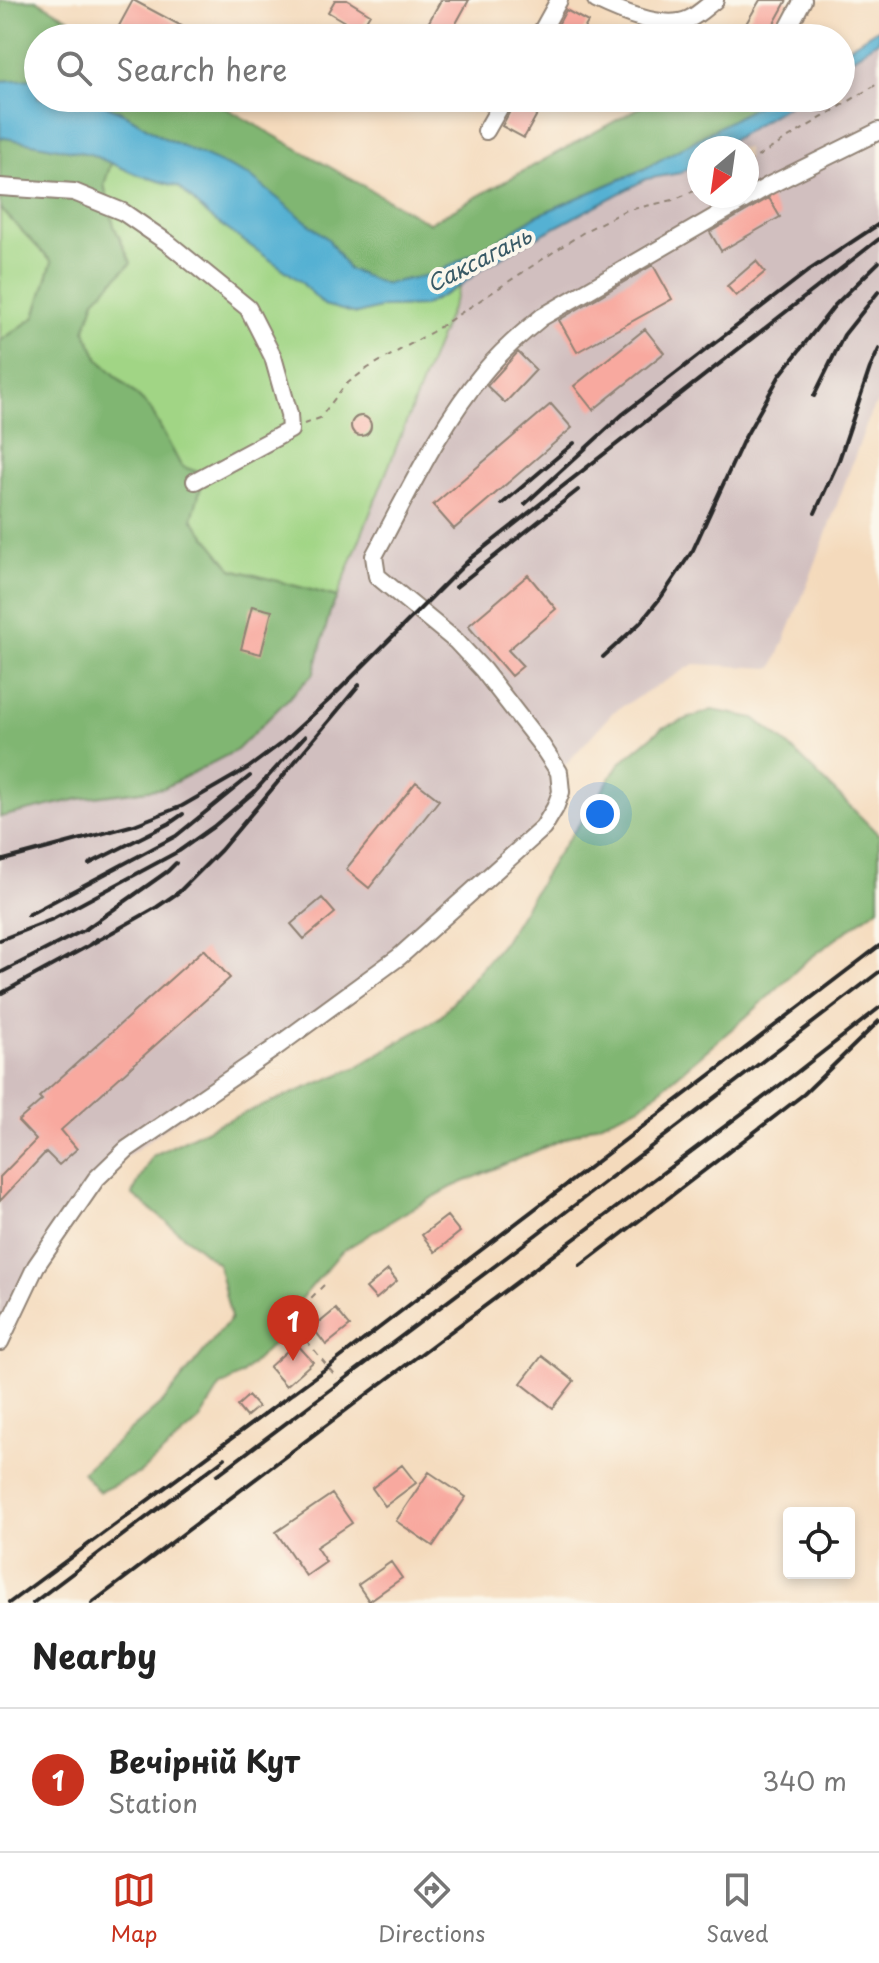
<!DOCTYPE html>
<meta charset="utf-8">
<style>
:root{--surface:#fff;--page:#f6f6f6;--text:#222;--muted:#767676;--line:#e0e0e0;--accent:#c8321e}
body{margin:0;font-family:"Playpen Sans",sans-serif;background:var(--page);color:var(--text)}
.controls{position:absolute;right:24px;bottom:24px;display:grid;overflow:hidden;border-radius:8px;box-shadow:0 4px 12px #0003}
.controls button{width:72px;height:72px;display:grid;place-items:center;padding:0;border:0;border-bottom:2px solid var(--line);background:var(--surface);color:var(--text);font:40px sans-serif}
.compass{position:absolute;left:687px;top:136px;width:72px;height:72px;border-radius:50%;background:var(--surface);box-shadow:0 4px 12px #0003;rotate:209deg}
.you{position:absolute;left:600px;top:814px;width:28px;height:28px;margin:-20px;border:6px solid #fff;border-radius:50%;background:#1a73e8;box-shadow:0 0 0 12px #1a73e833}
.badge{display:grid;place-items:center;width:52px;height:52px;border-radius:50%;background:var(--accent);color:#fff;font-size:26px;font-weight:700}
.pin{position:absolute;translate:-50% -66px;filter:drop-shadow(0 2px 4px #0008)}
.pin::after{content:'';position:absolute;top:42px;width:28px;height:24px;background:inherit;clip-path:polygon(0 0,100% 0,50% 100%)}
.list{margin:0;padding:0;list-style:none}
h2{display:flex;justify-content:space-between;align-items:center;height:104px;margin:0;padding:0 32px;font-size:34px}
h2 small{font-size:26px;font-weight:400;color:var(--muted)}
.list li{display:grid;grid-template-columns:52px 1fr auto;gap:24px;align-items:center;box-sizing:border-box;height:144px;padding:0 32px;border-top:2px solid var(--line)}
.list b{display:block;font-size:30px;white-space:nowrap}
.list p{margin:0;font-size:26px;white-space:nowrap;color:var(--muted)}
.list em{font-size:26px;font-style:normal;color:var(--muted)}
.icon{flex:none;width:44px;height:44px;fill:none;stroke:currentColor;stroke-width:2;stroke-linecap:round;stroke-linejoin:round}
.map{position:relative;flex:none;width:879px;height:1603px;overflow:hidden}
.search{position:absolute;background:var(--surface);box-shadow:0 4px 12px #0003;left:24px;right:24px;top:24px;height:88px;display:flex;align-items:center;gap:20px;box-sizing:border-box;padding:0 28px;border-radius:44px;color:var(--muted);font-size:30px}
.sheet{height:248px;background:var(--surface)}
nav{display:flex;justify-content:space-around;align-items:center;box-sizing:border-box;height:112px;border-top:2px solid var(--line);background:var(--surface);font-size:22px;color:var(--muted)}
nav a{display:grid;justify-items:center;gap:4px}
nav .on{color:var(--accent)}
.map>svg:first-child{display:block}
</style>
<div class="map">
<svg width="879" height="1603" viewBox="0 0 879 1603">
<rect width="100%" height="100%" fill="#fbf7ec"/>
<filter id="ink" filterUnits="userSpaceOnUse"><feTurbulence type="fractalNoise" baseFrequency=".0125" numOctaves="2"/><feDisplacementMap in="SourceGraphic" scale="16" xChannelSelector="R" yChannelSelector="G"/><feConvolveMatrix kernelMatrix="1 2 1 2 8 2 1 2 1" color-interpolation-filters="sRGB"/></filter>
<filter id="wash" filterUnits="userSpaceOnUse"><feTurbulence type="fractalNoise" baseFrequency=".006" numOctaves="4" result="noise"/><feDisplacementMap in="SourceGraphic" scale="32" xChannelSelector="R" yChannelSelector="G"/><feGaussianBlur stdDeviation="1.8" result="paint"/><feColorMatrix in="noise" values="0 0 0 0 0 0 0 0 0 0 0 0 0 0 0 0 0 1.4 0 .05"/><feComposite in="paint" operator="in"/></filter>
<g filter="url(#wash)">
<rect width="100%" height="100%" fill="#f4dabc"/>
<path fill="#d1bfbf" d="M879 40V400L870 415 808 583 773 668 694 664 613 712 559 772 555 808 399 957 96 1179 0 1342V817L79 799 164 788 314 673 330 612 460 286 486 266 646 179 680 173 699 161V196H747V148H719L800 98H841V65Z"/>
<path fill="#a1d585" stroke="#668058" stroke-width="2" d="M111 163 136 174 179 187 210 217 300 281 325 305 357 314 383 307 423 306 460 286 337 597 232 569 192 519 202 483 181 466 150 408 99 360 85 331 95 299 131 262 114 226 104 184Z
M0 208 52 262 35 317 0 341Z"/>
<path fill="#80b672" stroke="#56704e" stroke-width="2" d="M0 0H36L103 38H38V80L0 81Z
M90 98H208L429 223 657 98H763L768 100 642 170 536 216 504 237 435 274 384 284 348 269 328 239 123 113Z
M0 137 90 154 111 163 104 185 114 226 131 263 95 299 85 331 99 360 150 408 181 466 198 472 202 483 192 519 232 569 337 597 330 612 314 673 237 750 164 788 79 799 0 817V341L35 317 52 262 0 208Z
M712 710 754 718 788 745 879 835V907L805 962 753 1011 641 1106 452 1187 406 1212 341 1252 300 1300 277 1340 242 1374 220 1387 199 1421 140 1473 99 1492 82 1472 163 1402 231 1318 218 1264 132 1194 152 1156 218 1124 355 1068 440 1017 505 940 556 856 595 802 620 763 662 728Z"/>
<path fill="#54b1d3" stroke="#406e7f" stroke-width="2" d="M879 28V40L841 65V52Z
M35 79 38 80V98H90L123 113 162 137 250 176 328 239 348 269 384 284 435 274 504 237 536 216 642 170 771 98H800L719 148H699V161L680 173 646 179 537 237 486 266 460 286 423 306 383 307 357 314 324 305 300 281 210 217 179 187 136 174 90 154 0 137V81Z"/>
<g id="blocks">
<path fill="#f8a99f" d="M133 0 204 38H121L114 35Z
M335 0H347L370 14 360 31 328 12Z
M441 0H469L448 38H420Z
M760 0H787L766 38H747L740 34Z
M566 10 588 22 579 38H551Z
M517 98H546L524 138 502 126Z
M769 198 780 217 721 251 710 232Z
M756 261 765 272 736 296 727 286Z
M653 265 672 299 577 352 559 320Z
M645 329 664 353 593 410 574 386Z
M518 352 536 370 505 403 487 386Z
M551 404 572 428 454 529 433 505Z
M351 426a10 10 0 1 1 20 0a10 10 0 1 1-20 0Z
M528 575 556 609 508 650 523 666 511 676 468 626Z
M252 606 272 611 261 654 241 649Z
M416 782 439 800 369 888 346 869Z
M322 898 335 913 304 939 291 924Z
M204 949 230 978 61 1130 77 1149 59 1165 46 1152 0 1201V1177L36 1140 18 1121 42 1100 39 1097Z
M447 1216 460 1232 435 1252 422 1235Z
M388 1270 397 1281 376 1299 366 1288Z
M336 1309 350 1326 326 1345 313 1328Z
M296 1343 313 1362 286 1386 269 1367Z
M542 1356 574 1381 553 1408 521 1383Z
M248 1396 258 1407 246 1417 237 1406Z
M402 1465 416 1483 385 1506 372 1488Z
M429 1472 466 1497 433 1546 396 1521Z
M332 1494 352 1523 316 1547 326 1562 306 1576 276 1532Z
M391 1562 402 1578 369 1601 358 1585Z"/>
</g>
</g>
<g filter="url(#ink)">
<use href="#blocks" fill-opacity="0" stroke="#908274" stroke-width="2"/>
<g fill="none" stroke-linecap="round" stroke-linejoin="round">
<defs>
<path id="minor" d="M596 0C619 11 663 31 689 19 698 15 707 6 715 0
M538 38 559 0
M783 38 803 0
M486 131 505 98
M0 187 74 192 123 212 168 243 248 308 273 357 289 414 290 430 195 481
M0 1342 36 1266 96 1179 127 1149 272 1050 399 957 543 828 555 808 561 792 559 772 542 746 483 670 456 641 377 576 374 556C408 494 438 427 484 372 501 351 521 334 542 317L770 185 879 131"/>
</defs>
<use href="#minor" stroke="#908274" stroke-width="20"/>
<path stroke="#908274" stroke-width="2" stroke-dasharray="6 6" stroke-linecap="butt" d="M747 163 879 83
M304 424 320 418 345 385 368 368 432 332 587 230 624 211 673 200 699 189
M324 1285 300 1309 293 1324 337 1378"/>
<use href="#minor" stroke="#fff" stroke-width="16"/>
<path stroke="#2b2b2b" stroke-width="4" d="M814 396 844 335 879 291
M502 504 574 443
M525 504 623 414 808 271 879 224
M815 513 839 460 870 368 879 349
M456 587 578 490
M603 657 640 623 662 596 693 550 743 441 780 375 835 305 879 262
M0 861 134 825 182 806 248 768 283 742 330 699 471 558 879 239
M89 864 170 823 183 814
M28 915 176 836 250 776
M0 940 53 919 179 851 213 827 254 792 305 736
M88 946 157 907 179 892 221 850 359 685
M0 973 86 929 168 871 176 863
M0 994 88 946 97 939
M580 1266 804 1094 879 1021
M217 1475 516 1250 879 972
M9 1603 328 1367 879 946
M33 1603 225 1458
M92 1603 378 1386 796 1073 879 1008"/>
</g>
</g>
<g text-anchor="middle" stroke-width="8" stroke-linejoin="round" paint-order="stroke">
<g font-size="22" font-style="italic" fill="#395a66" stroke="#fbf7ec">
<text transform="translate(479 260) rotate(-27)" y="8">Саксагань</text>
</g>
</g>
</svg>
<div class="controls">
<button><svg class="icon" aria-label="locate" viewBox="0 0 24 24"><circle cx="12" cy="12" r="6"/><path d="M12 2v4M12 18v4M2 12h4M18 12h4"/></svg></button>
</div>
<svg class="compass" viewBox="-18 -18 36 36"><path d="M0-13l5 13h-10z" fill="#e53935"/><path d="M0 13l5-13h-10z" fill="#767676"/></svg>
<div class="you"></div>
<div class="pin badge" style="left:293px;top:1361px">1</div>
<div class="search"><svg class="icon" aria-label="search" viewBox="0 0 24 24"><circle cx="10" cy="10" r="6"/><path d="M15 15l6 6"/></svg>Search here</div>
</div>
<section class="sheet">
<h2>Nearby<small></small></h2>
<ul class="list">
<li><span class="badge">1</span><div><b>Вечірній Кут</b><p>Station</p></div><em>340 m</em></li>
</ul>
</section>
<nav>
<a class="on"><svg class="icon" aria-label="map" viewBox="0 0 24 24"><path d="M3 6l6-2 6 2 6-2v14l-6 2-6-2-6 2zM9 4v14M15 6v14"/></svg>Map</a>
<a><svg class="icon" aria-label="directions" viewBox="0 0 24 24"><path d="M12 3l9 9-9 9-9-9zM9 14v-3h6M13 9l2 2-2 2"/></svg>Directions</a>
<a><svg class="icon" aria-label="saved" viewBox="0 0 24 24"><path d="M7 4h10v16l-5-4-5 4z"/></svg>Saved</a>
</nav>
